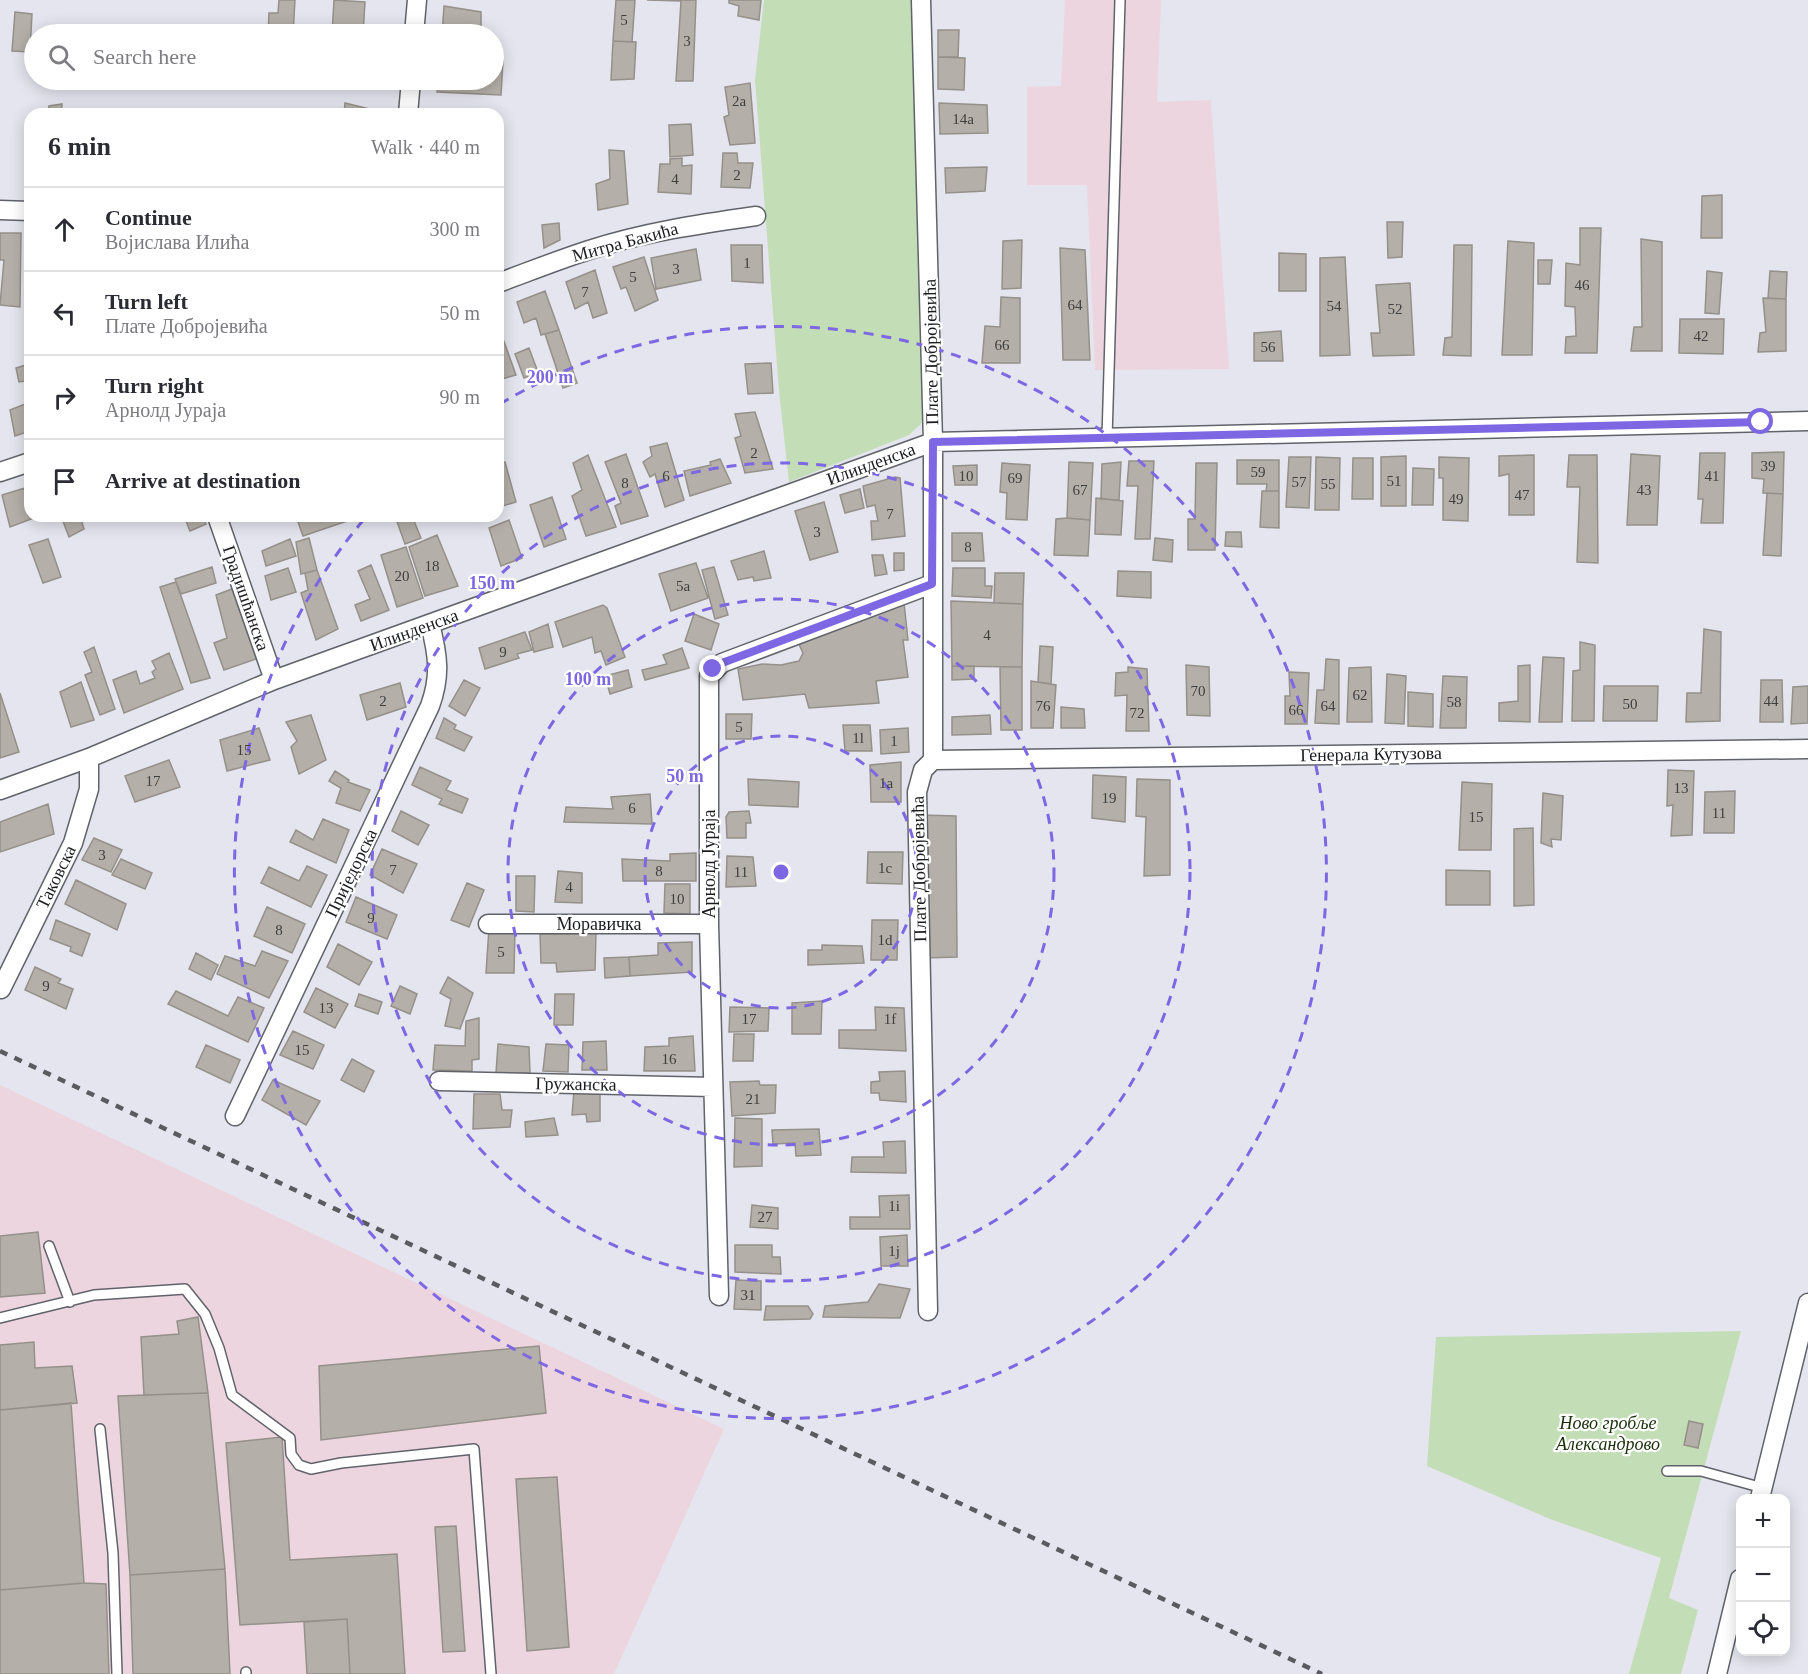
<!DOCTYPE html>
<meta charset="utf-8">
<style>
:root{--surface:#fff;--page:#f7f7f7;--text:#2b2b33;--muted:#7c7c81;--line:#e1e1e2}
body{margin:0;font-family:Georgia,serif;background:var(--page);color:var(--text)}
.controls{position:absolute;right:18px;bottom:18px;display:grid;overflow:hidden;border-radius:12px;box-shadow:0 3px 15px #0003}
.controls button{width:54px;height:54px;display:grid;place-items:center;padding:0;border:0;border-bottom:2px solid var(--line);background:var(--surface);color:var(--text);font:30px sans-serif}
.stop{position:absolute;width:18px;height:18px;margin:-14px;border:4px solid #7d67e2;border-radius:50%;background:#fff}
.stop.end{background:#7d67e2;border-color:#fff;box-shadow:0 2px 6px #0008}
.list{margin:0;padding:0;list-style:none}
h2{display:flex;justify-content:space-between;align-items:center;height:78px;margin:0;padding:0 24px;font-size:26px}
h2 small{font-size:20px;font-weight:400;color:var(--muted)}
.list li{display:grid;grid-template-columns:39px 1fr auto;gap:18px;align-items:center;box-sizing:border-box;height:84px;padding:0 24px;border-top:2px solid var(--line)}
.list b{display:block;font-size:22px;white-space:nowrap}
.list p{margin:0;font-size:20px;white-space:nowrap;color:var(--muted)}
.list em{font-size:20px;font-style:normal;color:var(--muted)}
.icon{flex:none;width:33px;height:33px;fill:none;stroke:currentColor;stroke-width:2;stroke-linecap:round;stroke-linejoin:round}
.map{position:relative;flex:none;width:1808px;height:1674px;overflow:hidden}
.search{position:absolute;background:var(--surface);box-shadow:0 3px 15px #0003;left:24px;top:24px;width:480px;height:66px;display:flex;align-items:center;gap:15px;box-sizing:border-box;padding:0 21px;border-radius:33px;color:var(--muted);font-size:22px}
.panel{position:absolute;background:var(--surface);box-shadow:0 3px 15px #0003;left:24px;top:108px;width:480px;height:414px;border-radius:18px}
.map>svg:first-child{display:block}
</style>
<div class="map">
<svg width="1808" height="1674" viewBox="0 0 1808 1674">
<rect width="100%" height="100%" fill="#e4e5ee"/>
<path fill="#edd5df" d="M1065 0H1161L1157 102 1211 100 1229 369 1095 370 1087 185H1027V87L1061 86Z
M0 1085 724 1429 614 1674H0Z"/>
<path fill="#c3ddb6" d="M764 0H911L924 416 921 424 909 435 789 482 779 391 755 80Z
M1741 1331 1669 1598 1698 1610 1681 1674H1629L1661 1558 1550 1519 1427 1466 1436 1337Z"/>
<path fill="#b4afa8" stroke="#959089" stroke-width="1.5" d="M279 0H295L293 34H268L269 13H278Z
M334 0 365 2 363 34H332Z
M616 0H635L632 42 613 41Z
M696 0 693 81H676L681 1 647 0Z
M729 0H761L759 20 738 16 739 6 729 3Z
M444 6 481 12V29L471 28 470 34H442Z
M15 12 32 14 30 52 12 51Z
M938 30H959L958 57H938Z
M613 41 636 42 634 79 611 80Z
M938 57 965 58 964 90 938 89Z
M494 60 503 61 501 95 437 92 439 80H494Z
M750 83 755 143 730 145 724 117 729 115 725 87Z
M345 103 390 114H344Z
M939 103 987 105 988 133 940 134Z
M62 104 61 114H48L49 106Z
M691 124 693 155 670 157 669 125Z
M609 150 624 151 628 204 598 210 596 184 610 179Z
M723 153H737L738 163H753L750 188 721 187Z
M682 158V166L692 165 691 194 658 192 660 164H670V159Z
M987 167 985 191 946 193 945 168Z
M1722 195V238H1701L1702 196Z
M1387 222H1403L1402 257 1388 258Z
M559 223 560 240 544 248 542 225Z
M1580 228H1601L1597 353H1565L1566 337 1576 336 1575 307 1565 306 1566 263 1580 265Z
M0 233H21L20 307 0 305 4 260H0Z
M1641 239 1662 242V351H1631L1634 327H1642Z
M1022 240 1021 288 1002 289 1003 241Z
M1508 241 1534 243 1532 355H1502Z
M731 245H762L763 283 732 281Z
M1454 245H1472L1471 356 1443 355 1445 338 1452 337Z
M1060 248 1085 250 1090 360H1063Z
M696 249 701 280 656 289 651 258Z
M1279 253 1306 254V291H1279Z
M644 257 658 300 635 311 626 287 621 289 613 267Z
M1345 257 1350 355 1320 356V258Z
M1538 260H1552L1550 284H1538Z
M595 270 607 313 593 318 588 302 575 309 566 282Z
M1707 271 1722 273 1719 314 1705 313Z
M1770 271 1787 272 1786 299 1768 298Z
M1410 283 1414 355 1373 356 1371 333H1380L1376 285Z
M545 291 559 330 541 335 536 318 524 323 517 302Z
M1001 297 1020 298V363H982L985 326 1000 327Z
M1763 298 1786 299V351L1758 352 1760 333 1766 332Z
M1680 319H1724L1723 354 1679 353Z
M498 325 516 375 498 380Z
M559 330 577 383 563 388 545 334Z
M1281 331 1283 361H1254V333Z
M529 348 538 372 524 378 515 354Z
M771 363 773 393 748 394 745 364Z
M29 364 30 366V394L25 381 19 382 16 368Z
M30 402V431L15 436 10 410Z
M755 412 773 469 745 473 735 438 741 436 735 414Z
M667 443 684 500 665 507 655 474 650 477 643 462 652 456 650 447Z
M1784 452 1783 494 1763 493 1764 479 1752 478V453Z
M1700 453H1725L1723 523H1701L1703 499H1698Z
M626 454 648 516 621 524 615 506 621 503 605 462Z
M1631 454 1660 456 1657 525H1627Z
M588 455 616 527 586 536 572 496 582 490 573 463Z
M1534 455V515H1509V474L1499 476V456Z
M1569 455H1597L1598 563 1577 562 1580 487H1567Z
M1406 456V506H1381V457Z
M1289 457H1311L1309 508 1286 507Z
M1316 457 1340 458 1339 510H1315Z
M1439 457 1469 458 1468 521 1443 520V478H1439Z
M1353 458H1373V499H1352Z
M720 459 731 483 690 496 684 471 711 465 710 462Z
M1237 460H1279V491H1266L1267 484H1237Z
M1129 461H1154L1150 539H1135L1138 486H1127Z
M505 462 516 502 499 507 498 463Z
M1069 462 1093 463 1090 520 1067 518Z
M1121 462 1119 500 1101 499 1102 464Z
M1002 463 1030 465 1027 520 1006 519 1007 493 1000 492Z
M1196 463H1217L1215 550H1188V519H1195Z
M977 465V485H955L953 466Z
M1413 468 1434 469 1433 505H1412Z
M895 477 900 478 905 536 872 540 871 521H878L875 505 867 507 863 486Z
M25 488 30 516 34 518 10 527 2 495Z
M860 489 864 508 845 513 840 495Z
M1262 491H1279V528L1260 527Z
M1767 493 1783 494 1781 556 1763 555Z
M552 497 566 539 544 547 530 505Z
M1096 498 1123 501 1121 535 1095 534Z
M824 502 838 552 810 560 795 511Z
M61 516H80L84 529 69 537Z
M184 516H203L206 524 190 531Z
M314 516H348L350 520 303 536 298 522Z
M395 516H412L421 538 405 544Z
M1067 518 1090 520 1088 556 1054 555 1056 519Z
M509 520 522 558 501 566 489 528Z
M1226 532H1241L1242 547 1225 546Z
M952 533H982L984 561H952Z
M437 535 458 586 425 596 409 547Z
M309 538 317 570 301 574 296 542Z
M1155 538 1173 540 1172 562 1153 560Z
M48 539 61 577 43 583 29 545Z
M290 539 296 556 266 566 262 551Z
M406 547 423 598 397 607 381 555Z
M764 551 771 578 754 581 753 577 738 580 731 561Z
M894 553H904V570L894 571Z
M872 555H883L887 574 875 576Z
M696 563 708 598 671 611 659 574Z
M371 565 389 610 361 621 355 605 370 599 358 571Z
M212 567 216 583 181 594 175 579Z
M714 567 728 615 715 619 702 570Z
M288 568 296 592 271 600 265 576Z
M953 568H985V586H992L991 598 952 596Z
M317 570 338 629 316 640 301 593 308 590 305 573Z
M1118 571 1151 572V598L1117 596Z
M995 573H1024L1023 604 994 603Z
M176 582 210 678 191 683 160 587Z
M237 587 262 657 224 670 214 643 227 638 216 595Z
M951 601 1023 604 1022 667 952 666Z
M904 603 908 640H903L908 677 876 681 879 703 809 708 805 694 743 700 738 669 762 664 781 665 799 661 803 653 796 638Z
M603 605 607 608 625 657 606 665 601 651 595 653 592 637 563 647 555 622Z
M694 614 719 624 711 650 685 641Z
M548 624 553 647 534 652 529 632Z
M1704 629 1721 632 1720 721 1686 722 1687 693H1701Z
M525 632 532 650 517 654 519 658 485 669 479 648Z
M1580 642 1595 645 1594 721H1572L1573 671 1580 670Z
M1040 646 1053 647 1051 684 1038 682Z
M94 647 115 709 100 715 85 675 92 672 84 652Z
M682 648 689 668 645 680 642 670 667 664 663 655Z
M169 653 183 689 124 713 113 680 136 671 140 684 155 678 152 672 156 669 152 661Z
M1543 657 1564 658 1562 722H1539Z
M1326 659 1339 660V724L1315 723 1317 690H1324Z
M1186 665 1209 667 1210 716 1187 715Z
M1530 665V722L1499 721V703L1518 701V666Z
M952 666H974V679L952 680Z
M1000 667H1022V730H1001Z
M1128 667 1147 669 1149 731H1126L1127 695 1115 696 1116 673 1128 672Z
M1371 667 1372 722H1347L1349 668Z
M628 670 632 687 610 694 605 676Z
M1289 672 1309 673 1307 724H1285V696H1290Z
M1387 674 1406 676 1404 724 1385 723Z
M1443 676 1467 677 1466 728H1440Z
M464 680 480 688 465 716 449 706Z
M1761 680H1782L1783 722H1760Z
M1031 681 1056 685 1053 728H1031Z
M81 682 94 720 71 727 60 692Z
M400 683 406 707 367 720 360 695Z
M1604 686H1658L1657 721H1603Z
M1808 686V723L1791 724 1793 687Z
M1408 692 1433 694V727L1408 726Z
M0 693 19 752 0 758Z
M1061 707 1084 709 1085 728H1061Z
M726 714H752L751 739H726Z
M311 715 326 760 299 774 291 747 297 741 286 722Z
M990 715 991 734 952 735V717Z
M444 718 456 725 454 729 472 737 464 751 436 738Z
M843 725H870L872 751H845Z
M259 728 270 760 227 771 220 740Z
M908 728 909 752 881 754 880 730Z
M169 760 180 787 135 802 125 776Z
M901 762V802H871L870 765Z
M420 767 451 781 446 790 468 799 462 813 439 804 442 799 412 785Z
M1668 770 1694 771 1692 835 1671 836 1673 805 1667 806Z
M335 771 349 780 348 782 370 790 360 811 336 803 341 788 329 781Z
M1093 775 1126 777 1125 822 1092 818Z
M748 779 799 782 798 807 749 805Z
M1137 779 1170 780V875L1144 876 1146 817 1136 816Z
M1462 782 1492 784 1491 850H1459Z
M1735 791 1734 833H1704L1705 792Z
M1543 793 1563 796 1561 840 1551 839 1552 847 1541 843Z
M650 794 652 824 564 822 566 807 613 809 611 797Z
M48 804 54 834 0 852V822Z
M401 811 429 825 418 845 392 831Z
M749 811 751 823H746V838H727L726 817 729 812Z
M922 815 956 816 957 957 925 958Z
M323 819 349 830 336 863 290 842 296 830 313 840Z
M1533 828 1534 905 1514 906V829Z
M94 838 122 850 111 872 82 860Z
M382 849 417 864 403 893 370 875Z
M868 852H903L902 884 867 883Z
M696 853V881H623L622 859 670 861V854Z
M727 856 753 857 756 886 726 887Z
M121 859 152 873 145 889 112 875Z
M307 866 327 875 311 907 261 883 269 867 299 881Z
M1446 870 1490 871V905H1446Z
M558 871 582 873V903L555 902Z
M516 876H535L534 912 516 911Z
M76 880 126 904 117 930 65 904Z
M467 883 484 890 469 927 451 920Z
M665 884H690V914L664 913Z
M356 897 397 915 387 939 346 922Z
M267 907 305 924 292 953 254 936Z
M56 920 90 934 82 956 70 951 71 947 50 939Z
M872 920H898L897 960H871Z
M489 928 515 930 514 973H486Z
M596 933 595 970 557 972 556 963H541L540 934Z
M692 942V972L630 976 629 957 658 955V943Z
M338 944 372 962 359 985 327 967Z
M822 945 862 946 864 963 808 965V950H822Z
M262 951 288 961 269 998 217 974 225 956 255 966Z
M196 953 218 965 211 980 189 969Z
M629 957 630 976 605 978 604 958Z
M35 967 61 979 58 983 73 989 66 1009 25 990Z
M448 977 473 993 460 1029 445 1026 451 999 440 993Z
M400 986 417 994 410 1014 391 1006Z
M316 988 348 1004 335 1028 304 1012Z
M176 991 228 1016 238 997 264 1008 248 1042 168 1004Z
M359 994 382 1002 378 1014 355 1006Z
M555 994H574L573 1025H554Z
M822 1001 821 1034H792V1003Z
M730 1007 769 1008 768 1031 729 1032Z
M875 1007 904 1008 906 1051 839 1048V1030H876Z
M479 1018V1059L472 1060V1071L433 1070 435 1045 465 1046 466 1021Z
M293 1031 324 1045 313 1069 280 1055Z
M734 1034H754L753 1061H733Z
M693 1036 695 1071H644L645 1047 669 1046V1038Z
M606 1041 607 1070H582L583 1042Z
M498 1044 529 1047 530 1073H496Z
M546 1044 569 1045 568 1072 543 1071Z
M206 1045 240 1060 230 1083 196 1067Z
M352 1059 374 1071 364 1092 341 1080Z
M905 1071 906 1102 880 1100 879 1093H871V1082L880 1081 879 1072Z
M273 1080 320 1101 306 1125 262 1100Z
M759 1081 760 1085H776L775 1113 732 1116 730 1082Z
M574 1091 600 1092V1121L587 1122 586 1114 572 1115Z
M474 1094H500L502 1110H512L510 1127 473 1129Z
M554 1118 558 1135 526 1137 525 1122Z
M735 1118 762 1119V1166L734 1167Z
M819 1129 821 1155 796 1156 795 1143 773 1144 772 1130Z
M905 1141 906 1173 851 1172 852 1157H884L883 1142Z
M909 1195 910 1229H850V1217H880L879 1196Z
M752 1205 778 1208V1229L750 1227Z
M38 1232 45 1293 0 1297V1236Z
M907 1235 908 1266H881L880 1237Z
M735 1245H772V1257H780L781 1274 735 1272Z
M736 1280 761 1281V1310L734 1309Z
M879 1284 910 1289 900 1318 823 1317 825 1306 868 1302Z
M766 1306H808L813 1314 810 1319 764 1320Z
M198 1317 208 1393 144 1395 141 1337 179 1334 177 1321Z
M34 1342 35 1368 72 1366 77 1403 0 1410V1345Z
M539 1346 546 1413 321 1440 319 1366Z
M208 1393 225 1569 130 1575 118 1396Z
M71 1403 84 1583 0 1590V1410Z
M1689 1421 1703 1424 1698 1448 1684 1445Z
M282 1437 290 1560 397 1554 405 1674H350L347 1619 240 1625 226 1443Z
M557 1477 569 1647 527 1651 516 1479Z
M456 1526 465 1651 443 1652 435 1527Z
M225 1569 230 1674H133L130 1575Z
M84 1583 106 1584 109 1674H0V1590Z
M347 1619 350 1674H307L304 1622Z"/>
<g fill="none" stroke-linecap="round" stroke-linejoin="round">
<defs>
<path id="service" d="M1107 438 1120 0
M49 1246 70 1302
M0 1318 94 1295 185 1289 205 1314 219 1348 232 1395 290 1438 291 1454 299 1465 311 1469 341 1463 474 1449 491 1674
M100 1429 113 1553 117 1674
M1667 1471H1701L1763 1488
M246 1672V1674"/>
<path id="minor" d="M921 0 933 442V760L923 770 917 792 928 1311
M414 34 417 0
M408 114 411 80
M0 210 30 211
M498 283C528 272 558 260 589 250 644 232 700 224 756 216
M0 472 30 462
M217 516 274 680
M933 760 1808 749
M0 790 89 758 274 680 933 442 1808 421
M488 924H709
M1 989 73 843 89 789V758
M439 1081 713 1087
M235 1116 430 706C441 676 438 655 430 624
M719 1296 709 924V676L722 663 932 584
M1760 1498 1808 1303
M1717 1674 1740 1579"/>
</defs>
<use href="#service" stroke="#61636a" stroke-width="12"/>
<use href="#minor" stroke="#61636a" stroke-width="21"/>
<use href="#service" stroke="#fff" stroke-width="9"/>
<use href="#minor" stroke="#fff" stroke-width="18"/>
<path stroke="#5a5b60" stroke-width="4.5" stroke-dasharray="8 8" stroke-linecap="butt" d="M0 1051 1322 1674"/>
</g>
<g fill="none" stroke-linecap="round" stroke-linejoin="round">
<path stroke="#7d67e2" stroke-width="8" d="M713 669 722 663 932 584 933 442 1761 422"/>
</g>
<g fill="none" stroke="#7d67e2" stroke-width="3" stroke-dasharray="10 8">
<circle cx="781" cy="872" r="136"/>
<circle cx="781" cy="872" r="273"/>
<circle cx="781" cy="872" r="409"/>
<path d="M500 404A546 546 0 1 1 366 517"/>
</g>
<g text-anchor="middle" stroke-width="4.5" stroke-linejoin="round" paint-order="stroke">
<g font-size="15" fill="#404040">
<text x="624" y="25">5</text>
<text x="687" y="46">3</text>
<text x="739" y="106">2a</text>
<text x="963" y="124">14a</text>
<text x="737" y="180">2</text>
<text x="675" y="184">4</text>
<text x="747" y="268">1</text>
<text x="676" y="274">3</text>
<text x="633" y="282">5</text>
<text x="1582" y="290">46</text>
<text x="585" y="297">7</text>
<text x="1075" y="310">64</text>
<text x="1334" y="311">54</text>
<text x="1395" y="314">52</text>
<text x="1701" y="341">42</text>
<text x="1002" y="350">66</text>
<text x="1268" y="352">56</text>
<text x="754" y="458">2</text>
<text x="1768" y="471">39</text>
<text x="1258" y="477">59</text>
<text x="666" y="481">6</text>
<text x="966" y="481">10</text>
<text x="1712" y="481">41</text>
<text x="1015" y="483">69</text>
<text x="1394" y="486">51</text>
<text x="1299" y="487">57</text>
<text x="625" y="488">8</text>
<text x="1328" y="489">55</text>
<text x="1080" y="495">67</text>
<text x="1644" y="495">43</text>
<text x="1522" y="500">47</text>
<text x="1456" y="504">49</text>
<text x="890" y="519">7</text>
<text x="817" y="537">3</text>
<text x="968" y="552">8</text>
<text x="432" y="571">18</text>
<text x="402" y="581">20</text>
<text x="683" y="591">5a</text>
<text x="987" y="640">4</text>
<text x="503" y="657">9</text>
<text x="1198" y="696">70</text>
<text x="1360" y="700">62</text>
<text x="383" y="706">2</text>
<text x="1771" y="706">44</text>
<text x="1454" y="707">58</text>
<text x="1630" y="709">50</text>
<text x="1043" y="711">76</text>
<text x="1328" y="711">64</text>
<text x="1296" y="715">66</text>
<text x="1137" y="718">72</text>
<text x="739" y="732">5</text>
<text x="858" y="743">1l</text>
<text x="894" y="746">1</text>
<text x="244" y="755">15</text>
<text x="153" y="786">17</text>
<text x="886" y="788">1a</text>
<text x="1681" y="793">13</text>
<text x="1109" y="803">19</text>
<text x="632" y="813">6</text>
<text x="1719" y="818">11</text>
<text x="1476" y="822">15</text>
<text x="102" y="860">3</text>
<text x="885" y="873">1c</text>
<text x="393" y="875">7</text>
<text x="659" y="876">8</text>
<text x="741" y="877">11</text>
<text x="569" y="892">4</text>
<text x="677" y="904">10</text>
<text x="371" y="923">9</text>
<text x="279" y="935">8</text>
<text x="885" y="945">1d</text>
<text x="501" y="957">5</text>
<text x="46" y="991">9</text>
<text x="326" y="1013">13</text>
<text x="749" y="1024">17</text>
<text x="890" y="1024">1f</text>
<text x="302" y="1055">15</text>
<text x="669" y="1064">16</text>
<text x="753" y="1104">21</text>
<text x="894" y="1211">1i</text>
<text x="765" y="1222">27</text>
<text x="894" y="1256">1j</text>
<text x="748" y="1300">31</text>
</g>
<g font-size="18" fill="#1a1b1e" stroke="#fff">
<text transform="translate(625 242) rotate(-15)" y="6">Митра Бакића</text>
<text transform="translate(931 352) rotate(-91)" y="6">Плате Добројевића</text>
<text transform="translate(871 464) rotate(-20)" y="6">Илинденска</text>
<text transform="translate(246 598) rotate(71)" y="6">Градишћанска</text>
<text transform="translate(414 630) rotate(-20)" y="6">Илинденска</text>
<text transform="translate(1371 754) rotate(-1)" y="6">Генерала Кутузова</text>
<text transform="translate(709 864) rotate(-90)" y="6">Арнолд Јураја</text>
<text transform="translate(919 869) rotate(-91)" y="6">Плате Добројевића</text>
<text transform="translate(351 873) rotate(-64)" y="6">Приједорска</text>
<text transform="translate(56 877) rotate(-64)" y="6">Таковска</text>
<text x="599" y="930">Моравичка</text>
<text transform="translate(576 1084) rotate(1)" y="6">Гружанска</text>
</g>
<g font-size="18" font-style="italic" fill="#1a300b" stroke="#fff">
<text x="1608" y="1429">Ново гробље<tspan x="1608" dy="21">Александрово</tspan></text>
</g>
</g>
<circle cx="781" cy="872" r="9" fill="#7d67e2" stroke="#fff" stroke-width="3"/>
<g font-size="18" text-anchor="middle" font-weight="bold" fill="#7d67e2" stroke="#fff" stroke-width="4.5" stroke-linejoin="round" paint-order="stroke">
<text x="550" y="383">200 m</text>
<text x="492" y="589">150 m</text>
<text x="588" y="685">100 m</text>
<text x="685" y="782">50 m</text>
</g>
</svg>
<div class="controls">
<button>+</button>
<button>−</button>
<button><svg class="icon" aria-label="locate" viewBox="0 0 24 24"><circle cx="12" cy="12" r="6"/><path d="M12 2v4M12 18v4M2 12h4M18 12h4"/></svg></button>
</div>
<div class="stop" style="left:1761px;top:422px"></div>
<div class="stop end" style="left:713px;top:669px"></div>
<div class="search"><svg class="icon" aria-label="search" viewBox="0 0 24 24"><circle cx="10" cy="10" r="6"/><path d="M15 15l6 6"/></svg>Search here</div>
<section class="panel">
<h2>6 min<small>Walk · 440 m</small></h2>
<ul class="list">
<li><svg class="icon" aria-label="ahead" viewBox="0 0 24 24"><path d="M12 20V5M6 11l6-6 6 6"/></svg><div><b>Continue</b><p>Војислава Илића</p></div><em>300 m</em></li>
<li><svg class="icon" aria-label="left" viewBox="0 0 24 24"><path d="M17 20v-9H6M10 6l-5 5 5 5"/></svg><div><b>Turn left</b><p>Плате Добројевића</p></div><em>50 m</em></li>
<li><svg class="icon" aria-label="right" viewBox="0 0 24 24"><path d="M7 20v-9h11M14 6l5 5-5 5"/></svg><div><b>Turn right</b><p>Арнолд Јураја</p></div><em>90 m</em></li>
<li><svg class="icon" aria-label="arrive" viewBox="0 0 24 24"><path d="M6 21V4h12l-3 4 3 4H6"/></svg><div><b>Arrive at destination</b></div></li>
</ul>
</section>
</div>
